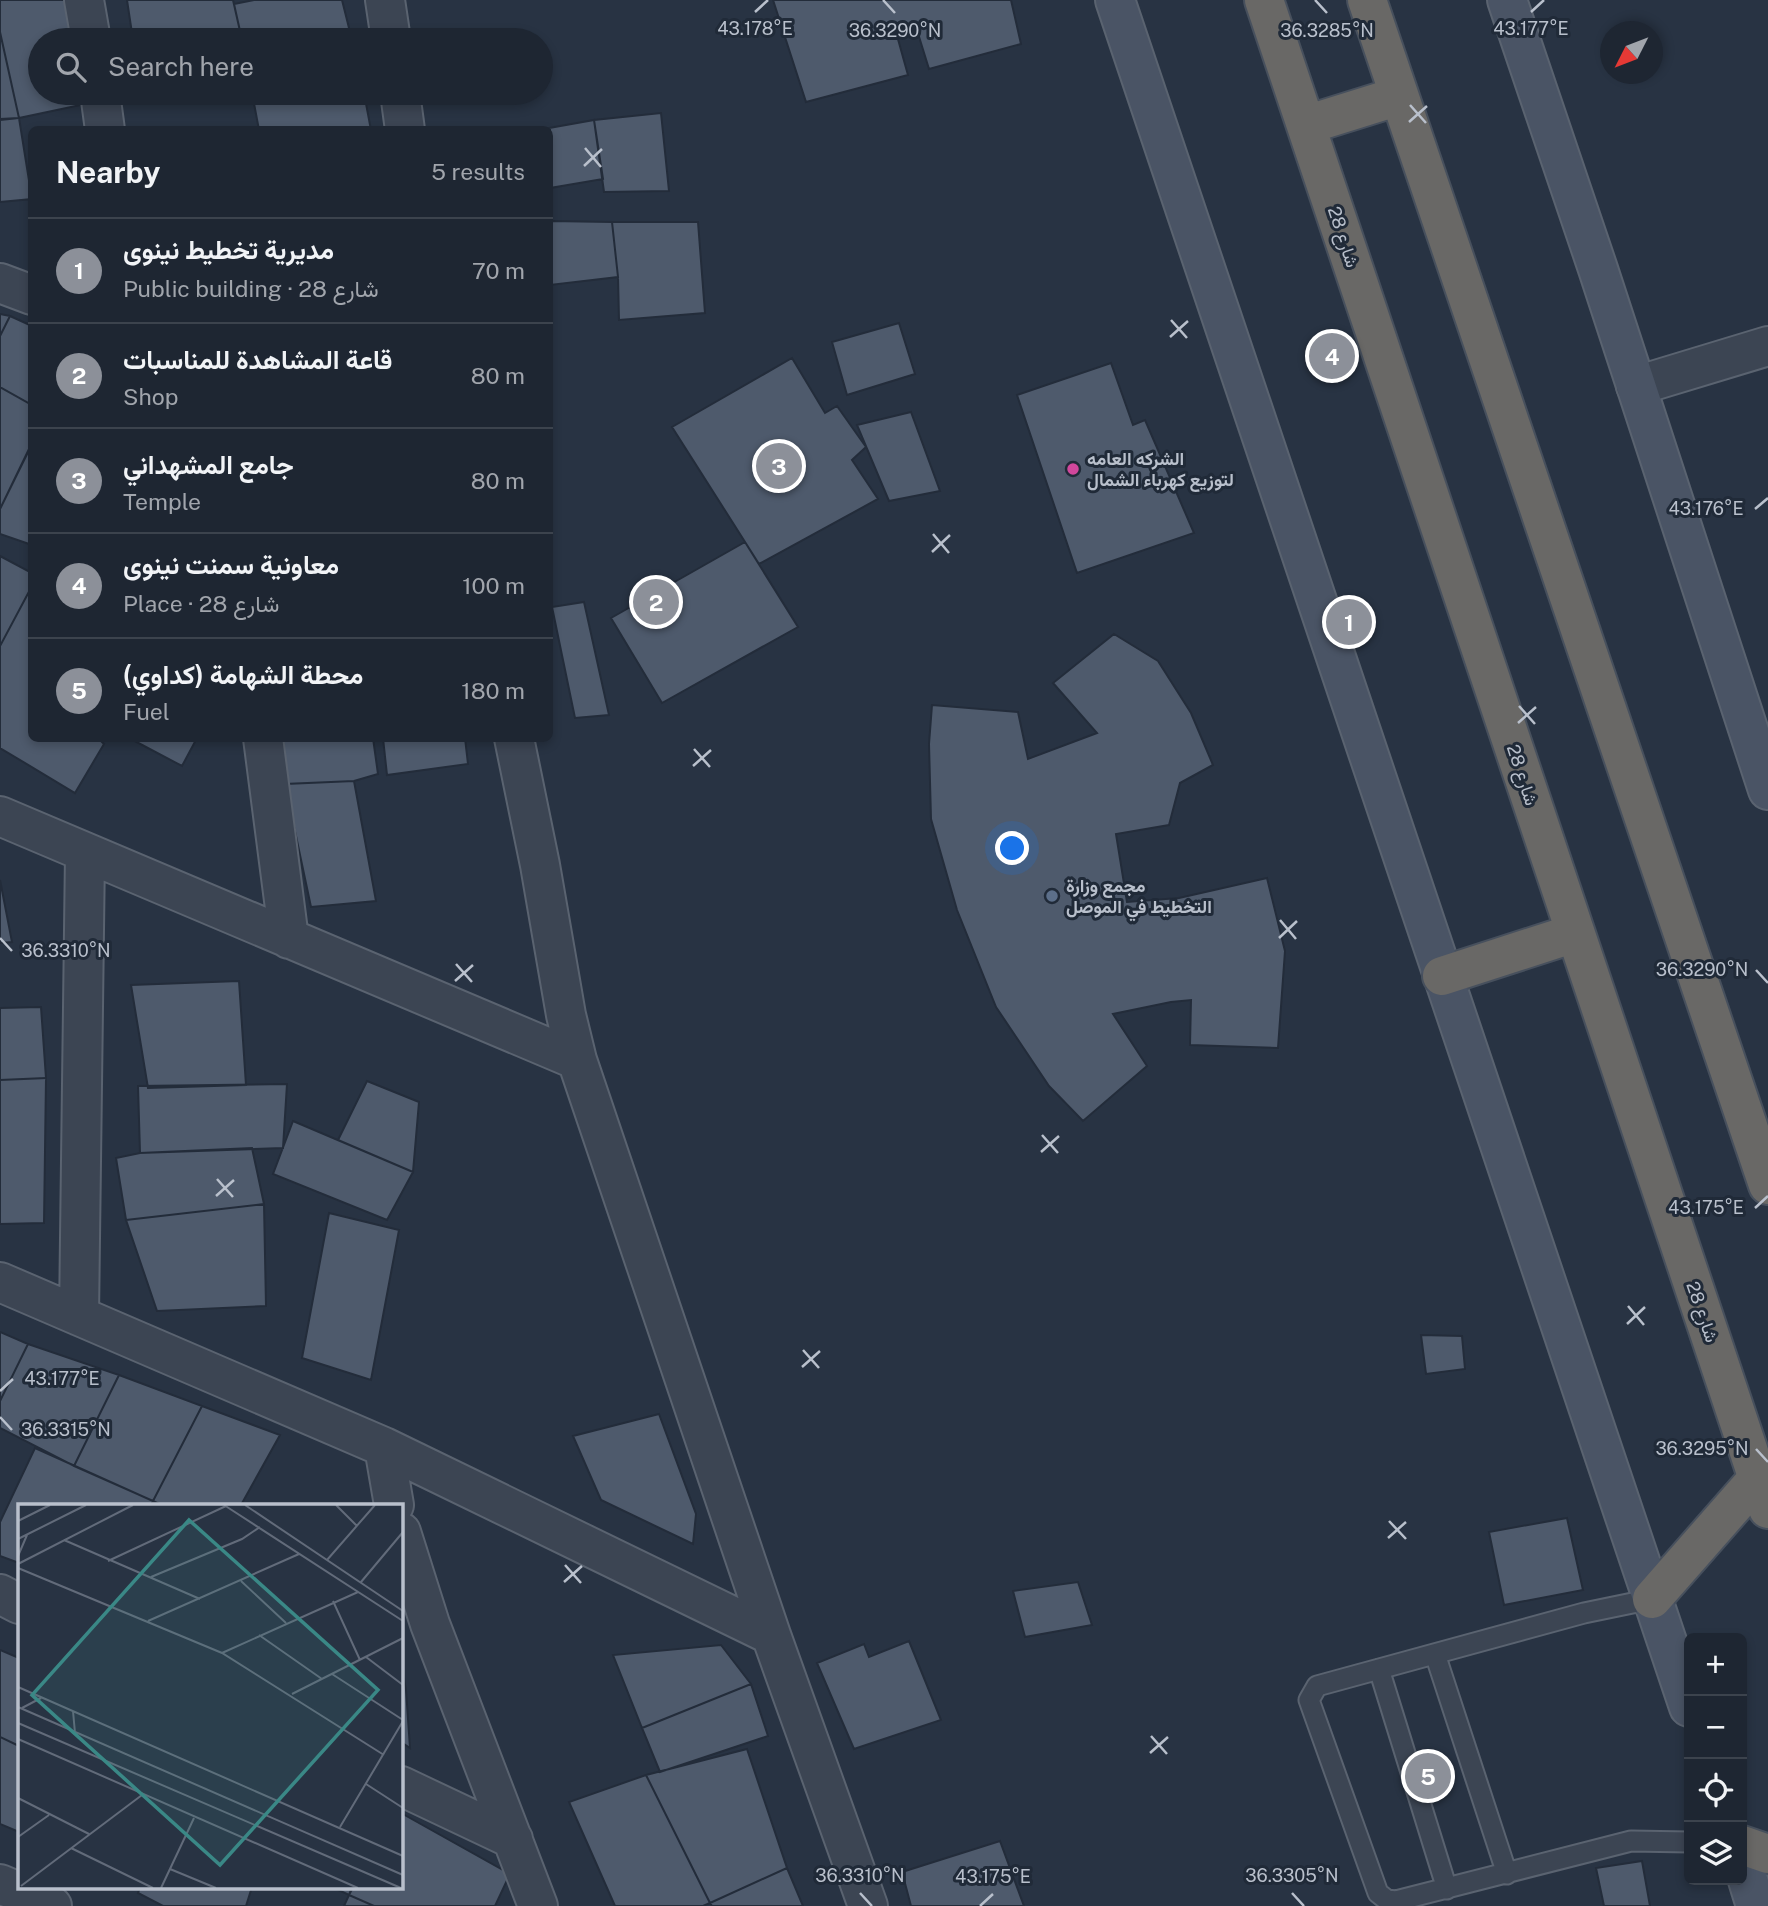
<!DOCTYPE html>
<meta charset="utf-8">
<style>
:root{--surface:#1e2632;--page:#2b323e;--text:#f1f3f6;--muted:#a1a5ac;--line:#3c434d;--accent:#8c9099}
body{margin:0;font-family:"Public Sans",Vazirmatn,sans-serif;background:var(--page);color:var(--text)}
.controls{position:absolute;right:21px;bottom:21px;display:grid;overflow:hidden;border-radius:10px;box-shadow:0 4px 10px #0003}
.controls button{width:63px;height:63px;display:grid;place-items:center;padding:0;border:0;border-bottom:2px solid var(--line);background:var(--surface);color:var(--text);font:35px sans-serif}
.compass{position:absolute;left:1600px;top:21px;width:63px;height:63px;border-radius:50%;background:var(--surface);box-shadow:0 4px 10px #0003;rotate:228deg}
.you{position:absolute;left:1013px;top:849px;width:24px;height:24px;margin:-18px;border:5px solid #fff;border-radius:50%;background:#1a73e8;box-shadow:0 0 0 10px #1a73e833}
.badge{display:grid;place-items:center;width:46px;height:46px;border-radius:50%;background:var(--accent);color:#fff;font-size:23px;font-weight:700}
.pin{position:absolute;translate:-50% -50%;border:4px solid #fff;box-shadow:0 2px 7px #0006}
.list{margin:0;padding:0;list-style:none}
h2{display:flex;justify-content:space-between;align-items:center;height:91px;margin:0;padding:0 28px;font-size:30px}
h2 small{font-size:23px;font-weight:400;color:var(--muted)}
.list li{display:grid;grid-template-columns:46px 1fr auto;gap:21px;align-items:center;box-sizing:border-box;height:105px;padding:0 28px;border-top:2px solid var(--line)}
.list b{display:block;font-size:26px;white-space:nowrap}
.list p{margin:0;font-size:23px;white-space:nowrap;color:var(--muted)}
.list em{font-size:23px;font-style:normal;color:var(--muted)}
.icon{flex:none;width:38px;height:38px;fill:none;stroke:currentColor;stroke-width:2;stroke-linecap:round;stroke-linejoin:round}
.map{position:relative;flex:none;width:1768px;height:1906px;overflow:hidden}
.search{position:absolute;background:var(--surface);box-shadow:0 4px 10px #0003;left:28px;top:28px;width:525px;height:77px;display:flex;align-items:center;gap:18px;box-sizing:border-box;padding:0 24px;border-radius:38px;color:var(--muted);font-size:26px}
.panel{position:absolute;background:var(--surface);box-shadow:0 4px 10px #0003;left:28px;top:126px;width:525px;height:616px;border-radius:10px}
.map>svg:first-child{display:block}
</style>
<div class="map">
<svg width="1768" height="1906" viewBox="0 0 1768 1906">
<rect width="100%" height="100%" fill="#283343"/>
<path fill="#4e5a6c" stroke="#232c3a" stroke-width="2" d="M0 0H72L79 40H40V93H88L90 103 19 118 0 32Z
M127 0H233L242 40H133Z
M254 0H342L352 40H242L234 4Z
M773 0H1011L1021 44 929 69 916 27 896 32 908 75 806 102Z
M0 32 19 118 0 119Z
M252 93H287L253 98Z
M287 93H364L371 130H259L253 98Z
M661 113 669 191 604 192 594 120Z
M19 118 32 199 0 202V120Z
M594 120 603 179 550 188V130H538Z
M550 221 612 222 618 277 550 285Z
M612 222H698L705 313 619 320 618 277Z
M0 314 10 316 0 336Z
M10 316 32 326V405L0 387V336Z
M899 323 915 374 847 395 832 342Z
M792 358 825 413 837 406 866 447 852 460 878 499 759 564 672 427Z
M1111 363 1133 425 1145 420 1194 533 1077 573 1017 395Z
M0 387 32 405V444L0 509Z
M911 412 940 491 889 501 857 425Z
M29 449 32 450V545L0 534V509Z
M745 542 798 627 662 703 611 618Z
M0 556 32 573V586L0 646Z
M32 586V738H98L104 744 75 793 0 748V646Z
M584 602 609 715 575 718 552 607Z
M1114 634 1158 661 1191 713 1213 765 1180 783 1169 825 1116 834 1127 902 1179 898 1267 878 1285 951 1278 1048 1190 1045 1191 1000 1171 1002 1113 1014 1147 1066 1083 1121 1049 1086 996 1007 957 910 931 819 929 744 932 705 1018 712 1028 759 1097 733 1053 683Z
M129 738H197L182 766Z
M280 738H373L378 774 354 781 285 784Z
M383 738H465L468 764 387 775Z
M354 781 376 901 311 907 285 784Z
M0 880 12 942 0 943Z
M239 981 246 1085 148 1088 131 985Z
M41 1007 46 1078 0 1080V1008Z
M46 1078 44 1223 0 1224V1080Z
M367 1081 419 1102 413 1172 338 1140Z
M287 1084 283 1148 140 1153 138 1086Z
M293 1121 413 1172 387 1220 273 1174Z
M252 1148 264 1204 126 1220 116 1158 140 1153Z
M264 1204 266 1306 157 1311 126 1220Z
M329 1213 399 1230 371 1380 302 1358Z
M0 1332 28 1344 0 1401Z
M1421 1335 1462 1336 1465 1369 1426 1374Z
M28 1344 119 1375 74 1466 0 1428V1401Z
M119 1375 202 1406 153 1501 74 1466Z
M202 1406 280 1435 241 1505H161L153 1501Z
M659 1414 696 1514 693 1544 601 1500 573 1436Z
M35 1448 153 1501 151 1505H19V1563L0 1556V1522Z
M1567 1518 1583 1590 1504 1605 1489 1532Z
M1078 1582 1092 1625 1025 1637 1013 1591Z
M909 1641 941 1720 854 1749 817 1663 864 1644 869 1657Z
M721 1645 751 1684 642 1728 613 1655Z
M0 1650 19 1658V1746L0 1737Z
M401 1661 406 1690 410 1748 401 1742Z
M751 1684 768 1736 660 1772 642 1728Z
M0 1737 19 1746V1832L0 1824Z
M747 1749 787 1868 710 1903 646 1775Z
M646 1775 710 1903 703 1906H615L569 1802Z
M401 1813 510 1874 495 1906H374L349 1895 353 1887H401Z
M1000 1841 1024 1906H911L902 1872Z
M1642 1861 1650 1906H1604L1596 1868Z
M787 1868 803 1906H712L710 1903Z
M140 1887H252L246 1906H163L138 1893Z
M332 1887H352L349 1895Z
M349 1895 374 1906H344Z"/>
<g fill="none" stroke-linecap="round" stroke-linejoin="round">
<defs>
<path id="service" d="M1652 1599 1584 1613 1317 1686 1309 1700 1378 1893 1387 1900 1396 1901 1631 1841 1689 1842
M1435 1654 1507 1874
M1379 1669 1447 1889"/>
<path id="minor" d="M84 0 91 40
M385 0 391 40
M100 93 105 130
M400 93 405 130
M0 283 32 295
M1636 386 1768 346
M263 738 289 939
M514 738 540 865 566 1015 577 1060 771 1635 868 1906
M0 816 577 1060
M0 1282 384 1447 771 1635
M79 1316 85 853
M384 1447 394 1505
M401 1532 430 1624 538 1906
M0 1594 19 1604
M401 1786 513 1839
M0 1884 52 1906"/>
<path id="secondary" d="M1115 0 1689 1707
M1507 0 1598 269 1768 790
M1742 1861 1756 1906"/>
<path id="trunk" d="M1264 0 1768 1509
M1367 0 1768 1185
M1306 125 1399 96
M1442 976 1575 933
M1652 1599 1758 1478
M1742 1845 1768 1854"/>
</defs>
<use href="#service" stroke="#5a6370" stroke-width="23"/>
<use href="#minor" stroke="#5a6370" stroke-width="42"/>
<use href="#secondary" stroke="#5a6370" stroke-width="42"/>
<use href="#trunk" stroke="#47505d" stroke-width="42"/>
<use href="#service" stroke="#3c4553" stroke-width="19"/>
<use href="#minor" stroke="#3c4553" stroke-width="38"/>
<use href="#secondary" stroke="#4a5465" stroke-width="38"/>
<use href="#trunk" stroke="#696866" stroke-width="38"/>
</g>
<path fill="none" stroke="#b9c0cc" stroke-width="2.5" d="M883 0 895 13M1315 0 1327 13M755 12 768 0M1531 12 1544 0M1410 105 1426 123M1409 122 1427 106M585 148 601 167M584 166 602 149M1171 320 1187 338M1170 337 1188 321M1755 509 1768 498M933 534 949 553M932 552 950 535M1519 706 1535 724M1518 723 1536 707M694 749 710 767M693 766 711 750M1280 920 1296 939M0 938 12 951M1279 938 1297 921M456 964 472 982M1756 970 1768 983M455 981 473 965M1042 1135 1058 1153M1041 1152 1059 1136M217 1179 233 1197M216 1196 234 1180M1755 1208 1768 1196M1628 1306 1644 1325M1627 1324 1645 1307M803 1350 819 1368M802 1367 820 1351M0 1391 13 1379M0 1417 12 1430M1756 1449 1768 1462M1389 1521 1406 1539M1388 1538 1406 1522M565 1565 581 1583M564 1582 582 1566M1151 1736 1167 1754M1150 1753 1168 1737M860 1893 872 1906M1292 1893 1304 1906M980 1906 993 1894"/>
<circle fill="#d1479c" stroke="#202a38" stroke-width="2.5" cx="1073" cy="469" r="7"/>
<circle fill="#5c6f8a" stroke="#202a38" stroke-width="2.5" cx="1052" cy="896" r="7"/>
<g text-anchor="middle" stroke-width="6" stroke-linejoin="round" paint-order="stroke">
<g font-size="18" fill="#b9c0cc" stroke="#202a38">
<text transform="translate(1343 237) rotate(72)" y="6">شارع 28</text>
<text transform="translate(1522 775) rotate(72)" y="6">شارع 28</text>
<text transform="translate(1702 1312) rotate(71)" y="6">شارع 28</text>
</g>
<g font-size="18" font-weight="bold" fill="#b9c0cc" stroke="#202a38" text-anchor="start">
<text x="1087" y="465">الشركه العامه<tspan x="1087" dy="21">لتوزيع كهرباء الشمال</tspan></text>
<text x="1066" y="892">مجمع وزارة<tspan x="1066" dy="21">التخطيط في الموصل</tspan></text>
</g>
</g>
<g transform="translate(18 1504)">
<rect width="385" height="385" fill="#283343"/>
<path fill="none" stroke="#626b7a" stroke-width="2" d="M206 1 385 117M227 1 385 107M318 1 339 22M0 17 32 1M0 35 68 1M46 36 182 95M0 52 9 31M309 56 357 1M90 57 208 2M0 60 115 1M0 64 204 149 366 251M133 73 224 35 242 23M223 77 268 119M343 78 385 28M315 97 342 156M130 117 281 50M241 131 304 175M204 149 340 88M348 153 385 181M314 170 385 216M0 183 385 352M274 190 385 134M0 203 385 371M4 204 23 194M55 207 57 229M0 219 383 384M0 235 340 384M348 280 385 304M0 294 71 330M322 323 385 217M0 333 31 311M53 344 135 384M152 365 198 384M3 382 124 291M143 384 176 314"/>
<path fill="#3a8886" fill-opacity="0.15" stroke="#3a8886" stroke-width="3.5" d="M171 16 360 186 202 361 14 191Z"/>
<rect width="385" height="385" fill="none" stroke="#b9c0cc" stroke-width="3.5"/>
</g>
<g font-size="18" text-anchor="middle" fill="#b9c0cc" stroke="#202a38" stroke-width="6" stroke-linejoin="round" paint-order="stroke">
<text x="1531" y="35">43.177°E</text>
<text x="755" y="35">43.178°E</text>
<text x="895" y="37">36.3290°N</text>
<text x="1327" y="37">36.3285°N</text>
<text x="1706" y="515">43.176°E</text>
<text x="66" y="957">36.3310°N</text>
<text x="1702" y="976">36.3290°N</text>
<text x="1706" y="1214">43.175°E</text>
<text x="62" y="1385">43.177°E</text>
<text x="66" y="1436">36.3315°N</text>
<text x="1702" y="1455">36.3295°N</text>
<text x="860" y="1882">36.3310°N</text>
<text x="1292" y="1882">36.3305°N</text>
<text x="993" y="1883">43.175°E</text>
</g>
</svg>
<div class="controls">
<button>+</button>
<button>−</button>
<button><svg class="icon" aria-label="locate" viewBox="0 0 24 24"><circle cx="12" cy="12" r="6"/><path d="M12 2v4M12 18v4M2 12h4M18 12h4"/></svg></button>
<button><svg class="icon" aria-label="layers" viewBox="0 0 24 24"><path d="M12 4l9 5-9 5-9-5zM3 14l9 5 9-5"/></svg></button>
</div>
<svg class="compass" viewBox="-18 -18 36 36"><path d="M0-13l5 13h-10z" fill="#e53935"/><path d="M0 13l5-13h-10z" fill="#a1a5ac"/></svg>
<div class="you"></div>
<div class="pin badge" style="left:1349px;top:622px">1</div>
<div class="pin badge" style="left:656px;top:602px">2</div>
<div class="pin badge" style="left:779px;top:466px">3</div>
<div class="pin badge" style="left:1332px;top:356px">4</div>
<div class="pin badge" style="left:1428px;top:1776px">5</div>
<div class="search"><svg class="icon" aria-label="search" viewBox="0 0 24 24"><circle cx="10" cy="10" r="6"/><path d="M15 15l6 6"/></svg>Search here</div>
<section class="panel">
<h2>Nearby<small>5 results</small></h2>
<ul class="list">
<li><span class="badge">1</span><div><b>مديرية تخطيط نينوى</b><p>Public building · شارع 28</p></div><em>70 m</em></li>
<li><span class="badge">2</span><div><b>قاعة المشاهدة للمناسبات</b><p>Shop</p></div><em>80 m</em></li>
<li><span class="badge">3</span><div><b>جامع المشهداني</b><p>Temple</p></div><em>80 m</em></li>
<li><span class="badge">4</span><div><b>معاونية سمنت نينوى</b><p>Place · شارع 28</p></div><em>100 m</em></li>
<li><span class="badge">5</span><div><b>محطة الشهامة (كداوي)</b><p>Fuel</p></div><em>180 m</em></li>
</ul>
</section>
</div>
